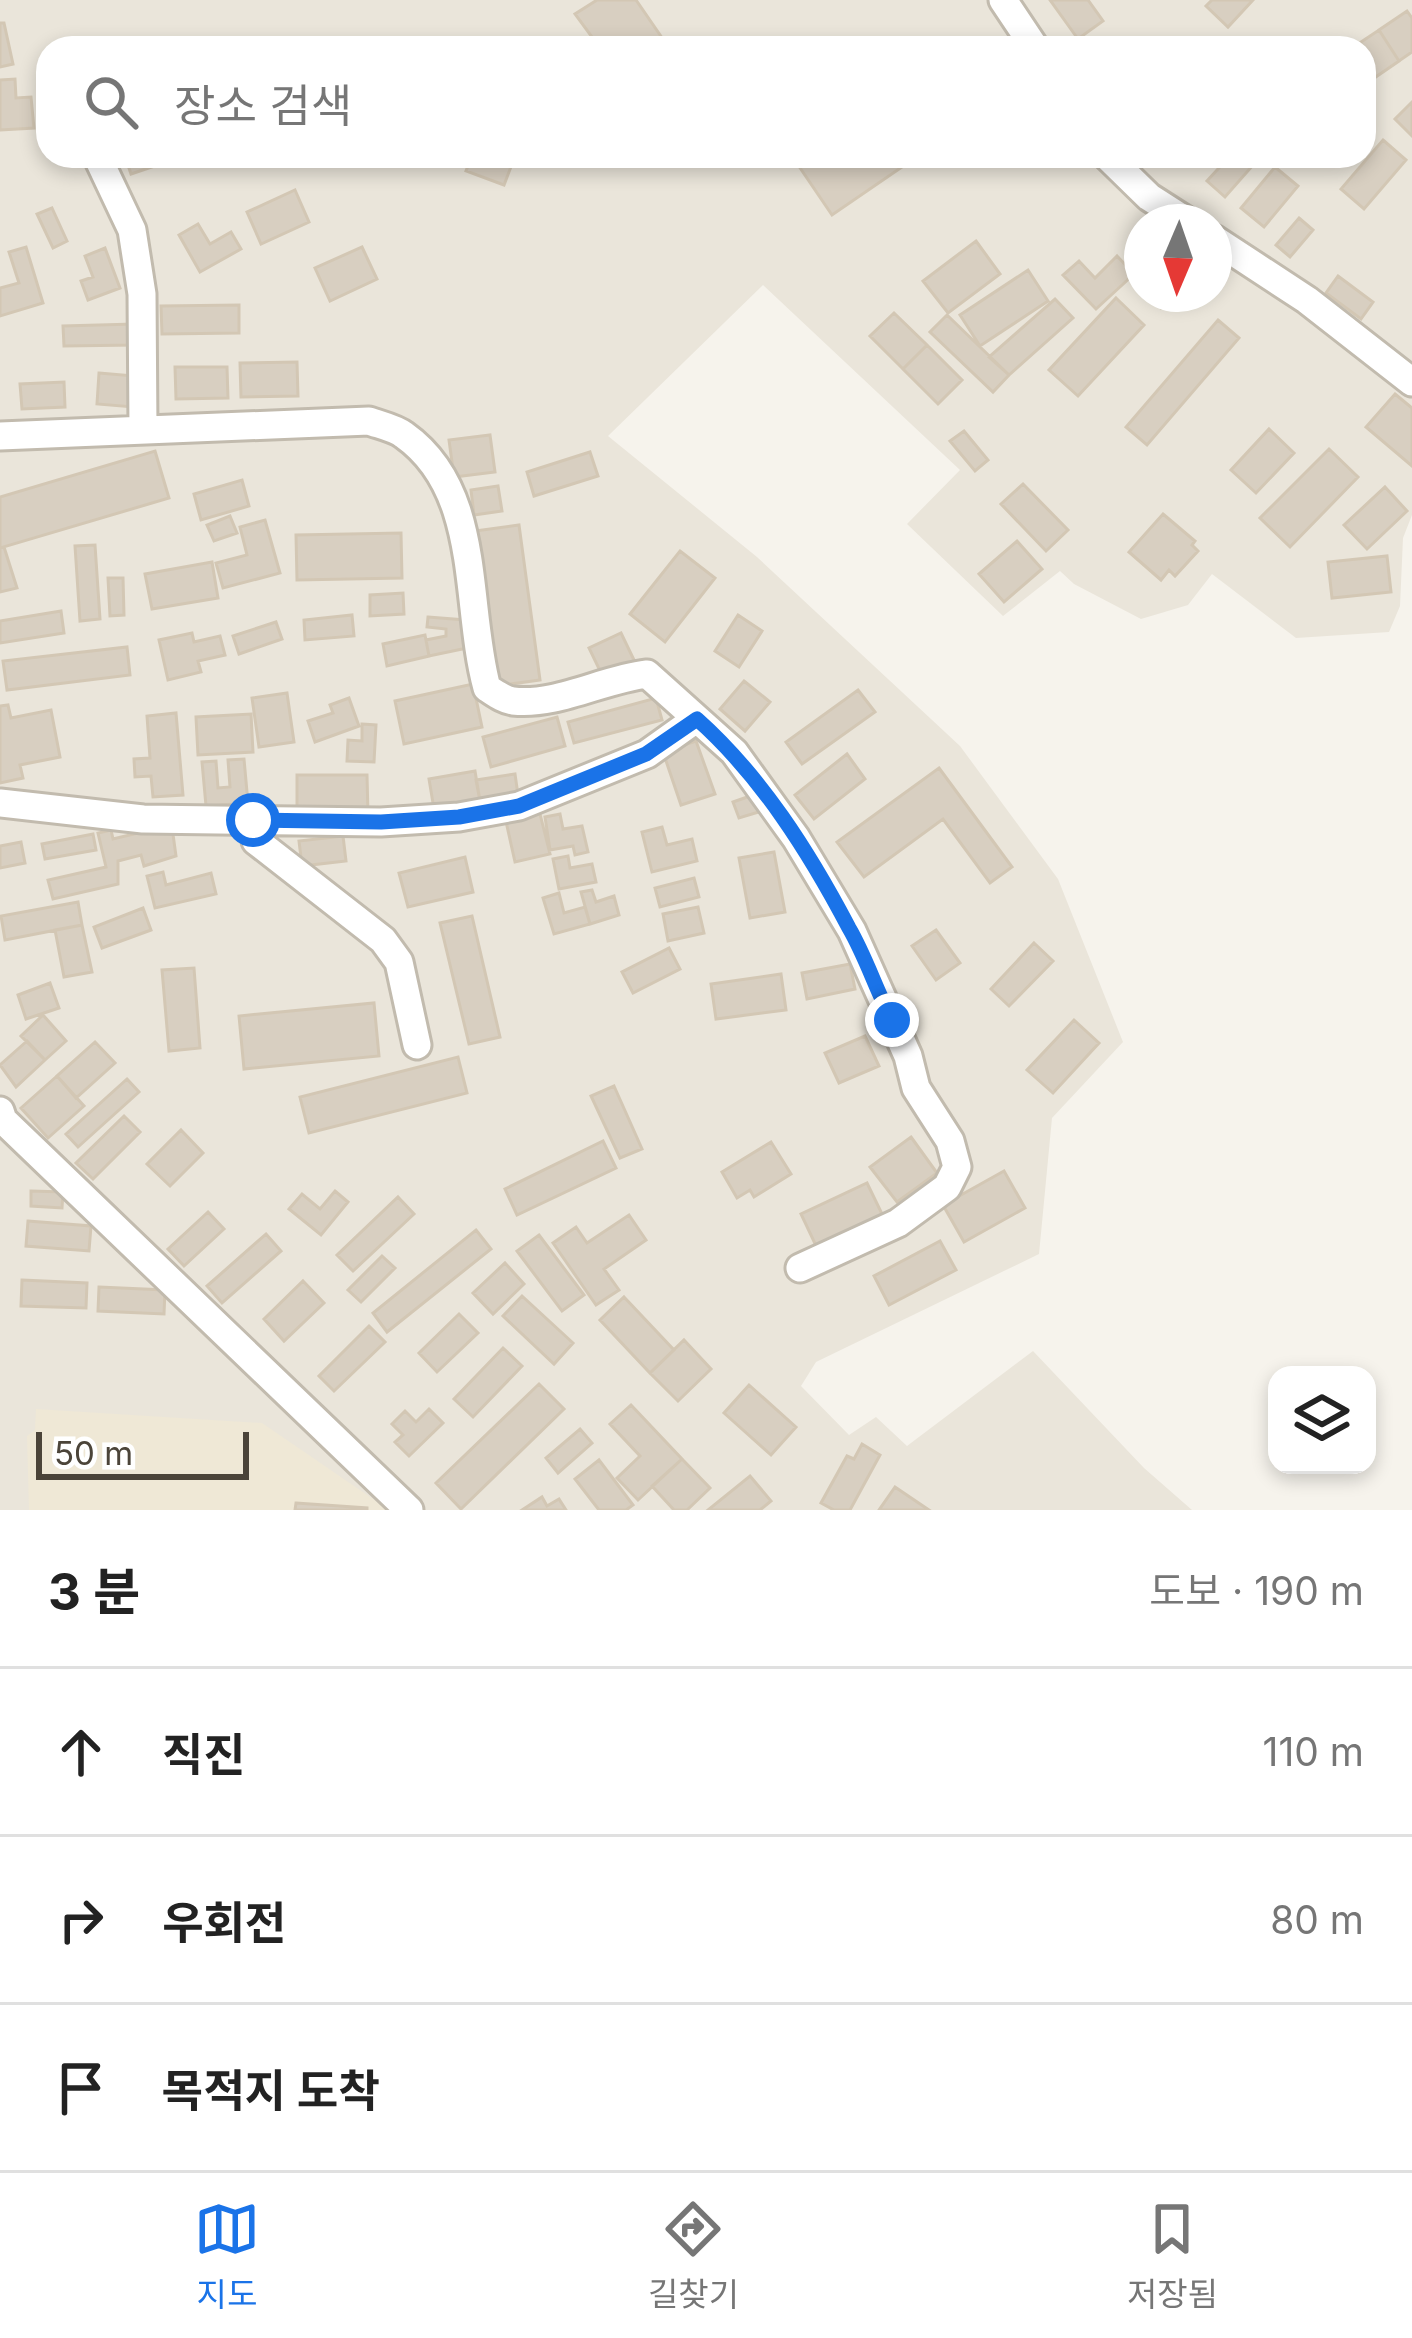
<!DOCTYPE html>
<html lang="ko">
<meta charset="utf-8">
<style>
:root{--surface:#fff;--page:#f2f2f2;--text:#222;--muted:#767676;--line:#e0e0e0;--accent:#1a73e8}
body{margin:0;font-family:Inter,"Noto Sans KR",sans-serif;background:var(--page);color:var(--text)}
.controls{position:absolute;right:36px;bottom:36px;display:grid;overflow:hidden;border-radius:24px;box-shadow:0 6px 18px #0003}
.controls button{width:108px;height:108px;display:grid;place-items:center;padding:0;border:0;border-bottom:3px solid var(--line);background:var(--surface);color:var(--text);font:60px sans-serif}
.compass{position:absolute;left:1124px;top:204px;width:108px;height:108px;border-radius:50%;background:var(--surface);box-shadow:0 6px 18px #0003;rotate:182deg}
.scale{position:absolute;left:36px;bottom:30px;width:213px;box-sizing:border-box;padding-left:12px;border:6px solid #4b4439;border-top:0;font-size:33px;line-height:42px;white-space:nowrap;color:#4b4439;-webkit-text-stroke:9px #fff;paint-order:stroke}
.stop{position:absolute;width:36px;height:36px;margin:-27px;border:9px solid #1a73e8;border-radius:50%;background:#fff}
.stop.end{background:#1a73e8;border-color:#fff;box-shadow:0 3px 12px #0008}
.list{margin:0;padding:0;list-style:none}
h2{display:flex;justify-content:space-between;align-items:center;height:156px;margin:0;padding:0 48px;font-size:51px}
h2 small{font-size:39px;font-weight:400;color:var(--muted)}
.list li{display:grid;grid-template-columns:78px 1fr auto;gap:36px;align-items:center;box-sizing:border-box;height:168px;padding:0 48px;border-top:3px solid var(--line)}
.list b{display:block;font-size:45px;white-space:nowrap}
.list em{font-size:39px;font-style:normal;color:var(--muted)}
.icon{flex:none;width:66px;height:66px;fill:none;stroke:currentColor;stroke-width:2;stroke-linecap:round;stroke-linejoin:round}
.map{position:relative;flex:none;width:1412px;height:1510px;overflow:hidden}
.search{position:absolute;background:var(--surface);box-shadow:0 6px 18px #0003;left:36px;right:36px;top:36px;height:132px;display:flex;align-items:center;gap:30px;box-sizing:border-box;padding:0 42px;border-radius:36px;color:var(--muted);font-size:45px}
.sheet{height:660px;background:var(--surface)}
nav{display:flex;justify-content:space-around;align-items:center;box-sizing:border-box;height:168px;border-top:3px solid var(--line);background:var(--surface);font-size:33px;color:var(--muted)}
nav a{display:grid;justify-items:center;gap:6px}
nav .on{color:var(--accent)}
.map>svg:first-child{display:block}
</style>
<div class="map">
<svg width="1412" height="1510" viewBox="0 0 1412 1510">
<rect width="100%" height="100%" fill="#f6f3ec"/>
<path fill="#eae5da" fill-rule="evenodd" d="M0 0H1412V515L1403 538 1400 606 1389 632 1296 638 1212 574 1188 605 1141 619 1074 584 1060 571 1003 616 907 524 960 470 763 285 608 436 757 557 960 746 1058 879 1123 1042 1052 1118 1039 1254 816 1362 801 1386 849 1435 876 1417 907 1446 1033 1351 1144 1468 1192 1510H0ZM48 48H1364V156H48ZM1142 222H1214V294H1142Z"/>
<path fill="#efe8d6" d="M36 1409 262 1423 389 1510H29L27 1436 35 1430Z"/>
<path fill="#d8cfc1" stroke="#d3c7b4" stroke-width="3" d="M597 0H636L669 48H600L575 14Z
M1050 0H1088L1103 21 1078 39Z
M1212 0H1253L1228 27 1206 6Z
M1407 11 1412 18V52L1399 61 1379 30Z
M0 23H4L13 64 0 67Z
M1379 30 1399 61 1367 83 1364 48H1352Z
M15 79 16 98 31 97 34 128 0 130V80Z
M1412 102V136L1395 119Z
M1383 140 1406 160 1364 209 1341 189Z
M125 156H184L131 174Z
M472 156H515L504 185 466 171Z
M792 156H918L832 215Z
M1230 156H1261L1225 197 1207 181Z
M1275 167 1298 186 1264 227 1241 208Z
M295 190 309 222 261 244 247 212Z
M52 208 67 241 53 248 37 214Z
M1299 218 1313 230 1290 257 1276 245Z
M198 224 210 244 231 232 241 249 200 272 179 235Z
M976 241 1000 274 948 313 923 281Z
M26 247 43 303 0 316V288L19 283 9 252Z
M362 247 377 279 330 301 315 268Z
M105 248 120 288 88 300 81 281 93 277 85 256Z
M1117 256 1134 274 1096 309 1063 275 1079 261 1095 278Z
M1028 270 1048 301 980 346 960 315Z
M1338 276 1373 302 1361 319 1326 293Z
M1149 294H1176L1161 308Z
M1116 298 1144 325 1078 396 1049 370Z
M1055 299 1073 318 1009 375 989 357Z
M239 305V333L162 334 161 306Z
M894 313 927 345 903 369 870 336Z
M947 315 1009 375 993 392 930 332Z
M1218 320 1239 338 1147 445 1126 427Z
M134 324 135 345 64 346 63 326Z
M927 345 962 380 938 404 903 369Z
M297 362 298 396 241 397 240 363Z
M175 367H227L228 398 176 399Z
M99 373 135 376 133 407 97 404Z
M64 382 65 407 22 409 20 384Z
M1395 394 1412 408V466L1366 427Z
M1269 429 1294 453 1256 493 1231 470Z
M964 431 988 460 975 471 950 441Z
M490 435 495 472 454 477 449 440Z
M1329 449 1358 477 1290 547 1260 518Z
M155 451 169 498 0 548V497Z
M590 452 598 476 534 496 527 472Z
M242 480 249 506 201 520 194 494Z
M1023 484 1068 530 1046 551 1001 504Z
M498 486 502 511 474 515 471 490Z
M1385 487 1407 511 1367 549 1344 525Z
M1163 514 1195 541 1192 545 1198 551 1175 576 1169 570 1161 580 1129 552Z
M230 516 237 533 214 541 207 525Z
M265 520 280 573 223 588 216 563 247 555 240 527Z
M519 525 540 680 496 686 475 531Z
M401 533 402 578 297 580 296 535Z
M1017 541 1042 569 1004 602 979 574Z
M95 545 100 619 80 621 75 546Z
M4 547 17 588 0 592V548Z
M680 551 715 578 665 642 630 614Z
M1387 556 1391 592 1332 598 1328 562Z
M212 562 218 598 152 609 145 574Z
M108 578H123L124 615 110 616Z
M403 593 404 614 370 616V595Z
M61 611 64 633 0 643V621Z
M352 615 354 636 305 640 304 620Z
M738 615 762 631 739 667 715 651Z
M428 617 465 620 467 648 429 656 426 640 446 636V629L427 627Z
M276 622 282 639 239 654 233 636Z
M192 633 194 642 220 636 225 655 198 661 201 672 168 680 159 640Z
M621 633 635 662 603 677 589 648Z
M425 635 429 656 387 666 383 644Z
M127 647 130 675 7 690 3 661Z
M744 681 770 702 745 731 720 709Z
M473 684 482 727 404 744 395 701Z
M858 690 875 712 802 764 786 742Z
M287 693 294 742 259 747 252 698Z
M349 698 359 726 315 742 308 721 333 713 330 705Z
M656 698 662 720 574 743 568 722Z
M8 705 11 718 51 710 60 757 20 765 23 778 0 783V706Z
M176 713 183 795 153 797 151 776 135 777 134 759 150 758 147 716Z
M251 714 253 752 198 755 196 717Z
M557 717 565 746 491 767 483 737Z
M362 724 376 725 374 762 347 761 348 740 362 741Z
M696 741 715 794 681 805 663 752Z
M847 754 865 779 814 819 795 795Z
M244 759 248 803 206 806 202 762 216 761 218 788 230 787 228 760Z
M939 768 1012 867 990 883 943 819 864 877 837 842Z
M475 771 480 801 434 809 429 779Z
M515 774 518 795 480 801 476 780Z
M297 775H367L368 814 297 815Z
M756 794 762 811 739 818 733 802Z
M539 810 550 854 515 862 505 817Z
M560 814 563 829 582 826 588 852 575 855 573 846 550 850 545 817Z
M139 827H172L176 856 144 866 141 855 118 861V884L53 899 48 880 106 867 98 833 111 830 113 839 138 833Z
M662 827 667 845 692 839 697 861 652 872 642 832Z
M93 834 96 850 45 859 42 844Z
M343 836 346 861 302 866 299 841Z
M21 842 25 863 0 868V846Z
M774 852 785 912 750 918 739 858Z
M568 856 570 868 592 864 596 882 559 889 553 859Z
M465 857 473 892 408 907 399 873Z
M163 872 166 885 211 873 216 894 155 908 147 876Z
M694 878 699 897 660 907 655 888Z
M592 890 596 902 614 896 619 915 590 924 581 892Z
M559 893 564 913 585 907 590 924 554 934 543 898Z
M78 902 82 925 5 940 1 916Z
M698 907 704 933 668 941 663 914Z
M143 908 151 930 102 948 94 927Z
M472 916 500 1037 469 1044 440 923Z
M82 925 92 972 64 977 55 930Z
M936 930 960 963 936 980 912 946Z
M1034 943 1053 961 1009 1006 991 989Z
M669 948 680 969 633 993 622 972Z
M850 964 855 989 807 999 802 973Z
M194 968 200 1048 169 1051 162 970Z
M781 974 786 1010 716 1019 711 984Z
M50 983 59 1008 26 1019 18 995Z
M374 1003 379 1056 244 1069 239 1016Z
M43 1015 66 1041 45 1060 21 1036Z
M1074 1020 1099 1043 1053 1093 1027 1070Z
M865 1036 879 1066 839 1083 825 1053Z
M27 1041 45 1060 16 1087 0 1065Z
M95 1042 115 1063 76 1098 57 1076Z
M458 1057 467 1093 309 1133 300 1097Z
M57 1076 84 1106 48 1138 21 1108Z
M127 1079 139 1092 78 1147 66 1134Z
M614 1086 642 1149 620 1158 591 1096Z
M124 1116 140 1132 93 1179 76 1163Z
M181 1130 203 1153 170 1186 147 1164Z
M911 1137 937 1173 897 1202 870 1167Z
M603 1141 616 1168 517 1215 505 1189Z
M771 1142 791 1174 754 1197 750 1190 737 1198 722 1172Z
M1004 1171 1025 1208 964 1242 943 1205Z
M867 1183 884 1218 818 1250 801 1214Z
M31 1191 63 1192 62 1208 31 1206Z
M335 1191 348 1202 321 1235 289 1209 302 1194 320 1209Z
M398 1197 414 1214 353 1271 337 1255Z
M208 1212 224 1229 184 1266 168 1249Z
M629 1215 646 1240 604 1269 619 1290 596 1305 553 1243 576 1227 587 1243Z
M28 1221 91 1226 89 1251 26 1246Z
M476 1230 491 1249 387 1332 373 1313Z
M266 1234 281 1251 222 1303 207 1286Z
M539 1235 584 1295 562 1311 517 1251Z
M940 1241 956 1270 889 1305 874 1276Z
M382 1256 395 1268 361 1302 348 1290Z
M505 1263 524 1284 493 1314 473 1293Z
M22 1280 87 1283 86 1308 21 1306Z
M303 1281 324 1303 284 1341 264 1319Z
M99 1287 165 1290 164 1314 98 1311Z
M522 1296 573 1343 554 1364 503 1316Z
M624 1297 674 1350 650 1373 600 1320Z
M459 1314 478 1333 437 1372 419 1353Z
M369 1326 385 1342 334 1391 319 1376Z
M684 1340 711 1369 678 1401 650 1373Z
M503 1348 522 1366 473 1417 454 1399Z
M539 1384 564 1409 461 1509 436 1483Z
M749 1385 796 1427 771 1455 724 1413Z
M631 1405 682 1459 638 1500 617 1478 640 1456 610 1424Z
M429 1409 443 1423 409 1456 395 1442 403 1435 392 1424 405 1411 416 1422Z
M580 1429 592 1443 558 1473 546 1458Z
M862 1444 880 1455 850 1510H834L821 1503 847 1456 854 1459Z
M682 1459 710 1488 687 1510H674L652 1486Z
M599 1460 633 1505 626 1510H599L575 1479Z
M750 1476 771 1501 760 1510H708Z
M895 1487 929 1510H879Z
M542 1497 547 1506 559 1499 566 1510H522Z
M296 1503 367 1508V1510H295Z"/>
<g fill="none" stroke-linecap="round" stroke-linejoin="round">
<defs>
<path id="minor" d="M1003 0 1035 48
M97 156 132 230 142 294 143 429
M1107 156 1149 197 1188 222
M1214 239 1307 300 1412 382
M0 436 369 421C380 425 395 428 404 435 483 491 464 604 487 688 495 693 504 700 513 701 557 706 603 679 647 674L734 752 796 838 852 931 908 1056 916 1088 950 1141 957 1167 947 1187 898 1223 800 1268
M0 803 143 819 381 822 459 817 519 806 647 754 696 719
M253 820 256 841 383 940 399 962 417 1045
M0 1111 3 1120 409 1510"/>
</defs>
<use href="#minor" stroke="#c2bbae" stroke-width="33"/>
<use href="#minor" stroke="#fff" stroke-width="27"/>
</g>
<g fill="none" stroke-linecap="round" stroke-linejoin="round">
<path stroke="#1a73e8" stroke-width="15" d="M253 820 381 822 459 817 519 806 646 754 697 719C761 776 809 852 849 928 866 957 876 990 892 1020"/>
</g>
</svg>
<div class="controls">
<button><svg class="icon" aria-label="layers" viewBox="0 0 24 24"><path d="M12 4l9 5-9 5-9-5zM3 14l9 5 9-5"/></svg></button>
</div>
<svg class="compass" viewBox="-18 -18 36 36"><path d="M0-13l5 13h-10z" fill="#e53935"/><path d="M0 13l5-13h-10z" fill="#767676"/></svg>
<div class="scale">50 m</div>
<div class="stop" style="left:253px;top:820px"></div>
<div class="stop end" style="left:892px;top:1020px"></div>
<div class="search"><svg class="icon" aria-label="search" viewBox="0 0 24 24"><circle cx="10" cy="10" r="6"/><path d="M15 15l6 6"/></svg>장소 검색</div>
</div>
<section class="sheet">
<h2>3 분<small>도보 · 190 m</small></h2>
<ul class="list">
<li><svg class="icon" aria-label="ahead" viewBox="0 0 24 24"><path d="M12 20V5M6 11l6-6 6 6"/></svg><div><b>직진</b></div><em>110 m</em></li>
<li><svg class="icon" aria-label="right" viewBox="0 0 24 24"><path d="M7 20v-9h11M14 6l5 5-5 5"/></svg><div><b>우회전</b></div><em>80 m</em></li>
<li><svg class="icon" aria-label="arrive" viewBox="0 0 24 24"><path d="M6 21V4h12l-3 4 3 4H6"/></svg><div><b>목적지 도착</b></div></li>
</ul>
</section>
<nav>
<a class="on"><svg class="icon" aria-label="map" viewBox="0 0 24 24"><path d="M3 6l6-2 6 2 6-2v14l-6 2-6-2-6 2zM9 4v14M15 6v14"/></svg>지도</a>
<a><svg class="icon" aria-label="directions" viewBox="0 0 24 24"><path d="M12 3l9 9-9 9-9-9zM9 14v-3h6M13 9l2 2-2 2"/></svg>길찾기</a>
<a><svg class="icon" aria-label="saved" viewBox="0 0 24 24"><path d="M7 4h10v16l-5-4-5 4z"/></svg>저장됨</a>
</nav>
